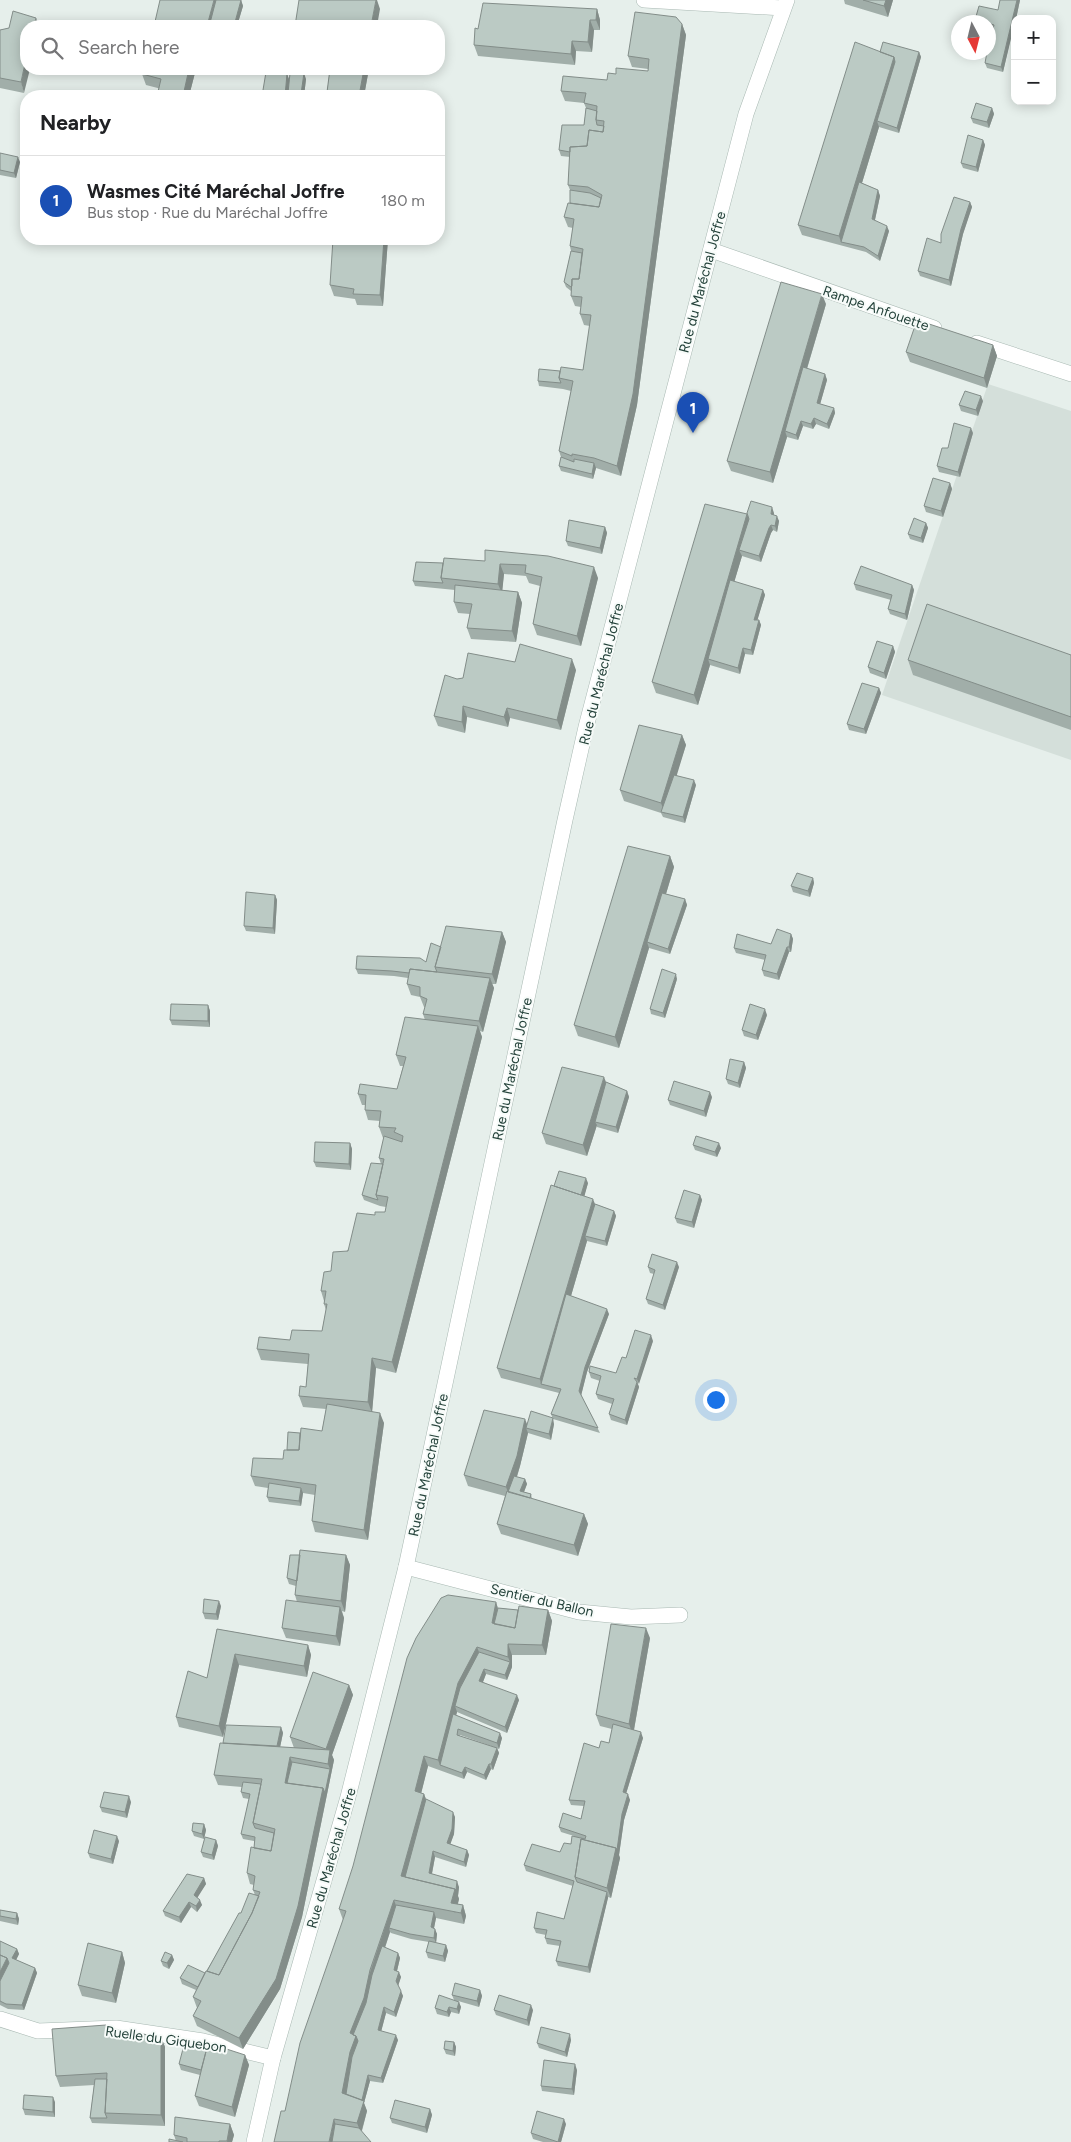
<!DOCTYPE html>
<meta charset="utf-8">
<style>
:root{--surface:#fff;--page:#f2f2f2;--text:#202124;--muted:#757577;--line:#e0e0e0;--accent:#7f4e3f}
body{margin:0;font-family:Figtree,sans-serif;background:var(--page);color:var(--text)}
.controls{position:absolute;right:15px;top:15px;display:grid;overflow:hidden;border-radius:10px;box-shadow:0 2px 12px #0003}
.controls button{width:45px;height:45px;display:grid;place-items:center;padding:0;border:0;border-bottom:1px solid var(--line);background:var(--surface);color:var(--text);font:25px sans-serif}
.compass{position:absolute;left:951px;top:15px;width:45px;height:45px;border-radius:50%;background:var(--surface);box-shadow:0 2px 12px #0003;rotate:173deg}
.you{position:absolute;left:715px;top:1399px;width:18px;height:18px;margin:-12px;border:4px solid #fff;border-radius:50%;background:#1a73e8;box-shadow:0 0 0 8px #1a73e833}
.badge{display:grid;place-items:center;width:32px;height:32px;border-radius:50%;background:var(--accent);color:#fff;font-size:16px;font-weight:700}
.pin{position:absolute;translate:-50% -41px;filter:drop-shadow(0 1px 2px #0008)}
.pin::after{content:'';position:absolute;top:26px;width:18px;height:15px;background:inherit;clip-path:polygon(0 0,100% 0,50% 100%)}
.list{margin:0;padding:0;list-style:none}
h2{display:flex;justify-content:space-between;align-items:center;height:65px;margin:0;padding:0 20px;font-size:21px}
h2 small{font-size:16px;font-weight:400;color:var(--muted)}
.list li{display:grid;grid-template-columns:32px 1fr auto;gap:15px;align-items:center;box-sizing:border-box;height:90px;padding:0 20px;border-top:1px solid var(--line)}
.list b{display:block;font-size:19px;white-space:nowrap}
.list p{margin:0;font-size:16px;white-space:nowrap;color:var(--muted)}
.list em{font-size:16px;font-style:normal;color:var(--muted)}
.icon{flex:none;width:28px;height:28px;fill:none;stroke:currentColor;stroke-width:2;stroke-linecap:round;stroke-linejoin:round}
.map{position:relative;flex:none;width:1071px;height:2142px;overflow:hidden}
.search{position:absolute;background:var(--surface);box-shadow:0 2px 12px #0003;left:20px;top:20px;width:425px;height:55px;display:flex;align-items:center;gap:12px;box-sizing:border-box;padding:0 18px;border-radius:20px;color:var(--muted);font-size:19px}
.panel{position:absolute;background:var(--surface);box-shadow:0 2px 12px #0003;left:20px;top:90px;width:425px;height:155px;border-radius:20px}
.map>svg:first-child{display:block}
</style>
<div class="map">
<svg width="1071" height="2142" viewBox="0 0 1071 2142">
<rect width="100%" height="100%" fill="#e6efeb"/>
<path fill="#d4dfda" d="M988 384 1071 411V760L882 695Z"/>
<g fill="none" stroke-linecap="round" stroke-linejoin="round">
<defs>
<path id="minor" d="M644 0 783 8
M711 250 934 328
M977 343 1071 374
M406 1567 579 1612 631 1617 680 1615
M0 2019 38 2031 116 2028 203 2041 273 2058"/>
<path id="tertiary" d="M254 2142 273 2058 348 1797 406 1567 565 820 586 727 746 114 787 0"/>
</defs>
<use href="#minor" stroke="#a8b8b2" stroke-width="16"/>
<use href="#tertiary" stroke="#a8b8b2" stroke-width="16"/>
<use href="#minor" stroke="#fff" stroke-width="15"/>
<use href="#tertiary" stroke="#fff" stroke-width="15"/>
</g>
<path fill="#a1aea9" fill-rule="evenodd" d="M241 0 243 6 237 26H154Z
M844 0H893L888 17 845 4Z
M1020 0 1016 19H1015L1003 72 987 68 985 63 993 29 988 28V22H976L975 20Z
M597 9 600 20V30H594L592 52 576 51 575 65 478 56 474 45 478 29Z
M682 24 686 35 637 405 621 476 596 468 593 479 561 471 559 466 561 457 559 451 571 391 563 389 539 386 538 381 560 371 583 370 590 326 584 325 580 314 581 307 575 306 571 296V291L566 287 564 282 571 251 570 246 573 228 568 227 564 217 570 203V190L568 185 570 157 561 156 559 150 584 125 586 108 584 103 565 101 561 91 607 80 616 74 648 71V69L632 67 628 56Z
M9 28 24 93 0 88V30Z
M880 52H919L921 57 899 133 879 127 862 183 878 190 880 196 875 220 889 231 880 261 866 252 802 235 798 225Z
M143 69H196L189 96 146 85 142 74Z
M330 69H386L385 75 368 74 364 96H329L327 92Z
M287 74 289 80 306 79 304 96H262Z
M992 108 994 114 989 128 973 123 971 118Z
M983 140 985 145 978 172 963 168 961 163Z
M0 153 20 162 16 178 0 175Z
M970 202 972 207 963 234 951 286 920 276 918 271 941 243Z
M388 239 383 306 357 305 355 299 334 296 330 285Z
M826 304 807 369 825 374 827 380 820 404 834 408 835 413 829 429 816 424 813 429 803 426 798 440 787 437 773 483 731 471 727 461Z
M993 345 997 356 987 388 910 362 906 352Z
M983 401 978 416 961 411 959 405Z
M973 433 960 477 939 472 937 466Z
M950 483 952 489 943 517 926 512 924 506Z
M747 513H774V515L779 521 777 532 773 530 771 533 761 562 742 556 734 582 763 590 765 595 757 620H759L761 625 753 655 745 654 740 674 710 665 698 705 656 693 652 682Z
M926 523 928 528 923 543 910 539 908 534Z
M605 527 607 533 602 554 568 546 566 541Z
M485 550 598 578 581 646 537 635 533 624 540 586 529 583 526 576 504 574 502 590 518 592 522 603 516 642 471 639 467 628 470 614 458 613 454 602 455 590 415 586 413 581 443 563 485 561Z
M854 584 912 585 914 590 907 620 890 614 888 609 891 600 856 590Z
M893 646 895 652 886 679 870 673 868 667Z
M1071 655V730L913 675 908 660Z
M515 662 576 670 561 730 510 718 508 727 467 717 465 733 438 726 434 716 457 679 463 678Z
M879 688 881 693 866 734 849 730 847 724Z
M682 735 686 745 676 775 696 785 685 823 663 817 661 813 624 801 620 790Z
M670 856 674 867 666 894 685 899 687 905 670 954 649 948 619 1048 578 1036 574 1025Z
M813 878 814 883 810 897 793 892 791 886Z
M275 895 277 900 275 934 246 931 244 926Z
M502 932 506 942 496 984H492L494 988 483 1032 480 1031 482 1037 396 1373 376 1368 372 1411 384 1423 368 1540 315 1532 312 1521 315 1495 303 1493 301 1506 269 1502 267 1497 268 1488 255 1486 251 1476 283 1459 287 1450 300 1433 322 1431 326 1409 303 1407 299 1396 306 1387 308 1364 261 1360 257 1349 322 1331 326 1310 324 1304V1301L321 1291 331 1271 375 1215 385 1212 386 1207 380 1206 364 1200 362 1195 381 1164 379 1158 384 1138H383L379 1127 380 1121 368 1120 365 1110V1105H362L358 1094 397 1089 403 1066H400L396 1055 425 1020 423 1014 425 1007H424L420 997 411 995 407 984 408 978 394 976 358 974 356 969 426 962 441 947Z
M791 934 793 939 791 952H789L779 980 764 976 762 970 765 960 736 953 734 948 771 944Z
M677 979 665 1018 651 1014 650 1009Z
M208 1005 210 1011V1027L172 1025 170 1020Z
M767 1015 758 1040 744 1036 742 1030Z
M744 1062 746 1068 740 1088 728 1084 726 1079Z
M606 1082 627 1091 629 1097 618 1133 597 1127V1125L587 1156 546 1144 542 1133Z
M712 1097 706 1117 670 1105 668 1100Z
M350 1143 352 1149 351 1170 316 1167 314 1162Z
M693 1145 721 1148 717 1157 695 1150Z
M588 1183 584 1196 595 1204 614 1211 616 1216 607 1246 587 1241 571 1296 609 1314 587 1372 581 1395 600 1433 553 1419 551 1414 559 1393 501 1378 497 1368 554 1186Z
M700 1195 702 1200 694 1228 677 1223 675 1218Z
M648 1267H679L665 1310 648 1304 646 1299 654 1274 650 1273Z
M653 1341 638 1384 639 1387 627 1425 611 1420 609 1414 612 1404 598 1399 596 1394 600 1381 591 1378 589 1372 616 1373 626 1358Z
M527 1424H554L551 1440 528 1433 520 1466 517 1477 525 1479 527 1484 524 1492 531 1494 532 1499 584 1514 588 1524 578 1556 501 1534 497 1524 505 1496 468 1486 464 1475Z
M346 1555 350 1565 345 1612 342 1611 344 1618 340 1646 286 1638 282 1628 297 1602 295 1595 296 1586 289 1584 287 1578Z
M496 1602 498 1608 518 1610H548L552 1621 546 1655H512V1667L507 1680 486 1674 483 1682 519 1700 507 1733 457 1712 456 1715 502 1738 499 1749 497 1748 499 1753 493 1770 491 1769 486 1780 467 1772 464 1779 428 1766 421 1793 424 1794 426 1799 455 1817 454 1834 450 1844 467 1850 469 1855 466 1867 435 1857 432 1874 459 1887 458 1896 459 1899 458 1904 463 1905 466 1916 464 1924 436 1918 434 1928 437 1934 436 1943 446 1945 448 1951 445 1962 428 1958 426 1952 429 1942 411 1939 391 1933 390 1932 385 1948 398 1953 400 1958 397 1971 401 1977 398 1986 403 1996 396 2017 386 2013 381 2031 398 2040 383 2083 370 2081 364 2103 367 2111 362 2131 285 2111 343 1920 339 1909ZM460 1735 497 1748 460 1736Z
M221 1606 218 1620 205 1619 203 1613Z
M217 1629 308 1645 311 1655 307 1677 239 1665 223 1737 179 1727 176 1717 207 1678Z
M650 1638 634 1730 643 1738 626 1794 630 1800 624 1820 619 1855 620 1858 611 1898 608 1897 590 1973 558 1966 556 1961 560 1946 547 1944 545 1938 546 1935 536 1933 534 1928 564 1919 573 1886 526 1871 524 1865 560 1852 571 1844 574 1836 561 1832 559 1827 581 1819 584 1806 571 1805 569 1800 599 1748 609 1743 612 1729 600 1726 596 1715Z
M349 1685 353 1695 332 1755 334 1760 302 1917 280 1989 243 2049 197 2026 193 2016 197 2008 193 1997 196 1990 182 1984 180 1978 205 1973 241 1913 255 1895 253 1890 254 1885 250 1884 247 1873 254 1848V1841L243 1839 241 1834 249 1799 243 1798 241 1792 242 1787 218 1785 214 1775 223 1743 281 1727 283 1733 280 1747 294 1748 290 1737Z
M131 1802 127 1818 102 1812 100 1807Z
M204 1824 206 1830 204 1839 194 1836 192 1831Z
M216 1840 218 1846 214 1860 203 1857 201 1852Z
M119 1841 113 1864 90 1858 88 1853Z
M204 1878 206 1884 197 1897 202 1905 197 1912 191 1907 181 1923 165 1916 163 1911Z
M0 1910 17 1913 19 1919 18 1925 0 1921Z
M0 1941 17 1949 19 1954 16 1960 35 1968 37 1973 24 2010 8 2009 0 2005Z
M122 1952 125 1963 116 2003 82 1996 78 1985Z
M172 1955 174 1960 169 1969 163 1966 161 1961Z
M480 1990 482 1996 479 2007 458 2001 461 2007 459 2014 451 2012 449 2017 437 2014 435 2008 454 2000 452 1995Z
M494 2010H533L529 2026 496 2015Z
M106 2025 107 2028 161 2037 165 2047V2126L92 2123 90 2118 94 2085 60 2087 56 2076Z
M571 2040 567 2057 539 2048 537 2043Z
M454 2042 456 2047 455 2056 446 2054 444 2049Z
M245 2055 249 2065 235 2117 199 2106 195 2096 200 2075 181 2070 179 2064Z
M577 2070 574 2095 542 2091 541 2086Z
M55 2102V2117L25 2115 23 2109Z
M430 2109 432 2115 427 2133 392 2123 390 2118Z
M230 2124 234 2135 232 2142H169L176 2141 174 2135Z
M566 2124 561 2142H543L533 2139 531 2133Z"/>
<path fill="#838d89" d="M214 0H220L210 23 211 26H207Z
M241 0 243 6 237 26H234Z
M376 0H377L380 9 377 26H371Z
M886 0H893L888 17 884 6Z
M1017 0H1020L1016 19H1015V22L1003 72 1001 67Z
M597 9 600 20V30L596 20Z
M36 18 39 26H34Z
M590 20 594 30 592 52 588 42Z
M682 24 686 35 637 405 621 476 617 466Z
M572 41 576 51 575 65 571 54Z
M919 52 921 57 899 133 897 128Z
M894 57 897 67 877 121 879 127 844 242H841L839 236Z
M26 59V69H30L24 93 21 82Z
M189 69H196L189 96H183Z
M364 69H367L368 74 364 96H359Z
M383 69H386L385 75 383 70Z
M304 73 306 79 304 96H302L301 94Z
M287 74 291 84 288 93 289 96H285Z
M992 108 994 114 989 128 987 122Z
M983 140 985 145 978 172 976 167Z
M18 157 20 162 16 178 14 173Z
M878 190 880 196 874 224 872 219Z
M970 202 972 207 963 234 951 286 949 280 961 229Z
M887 226 889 231 880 261 878 256Z
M384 239H388L383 306 380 295Z
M822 294 826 304 788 432 785 431 787 437 773 483 770 472Z
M993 345 997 356 987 388 984 378Z
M825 374 827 380 819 408 817 403Z
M981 396 983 401 978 416 976 410Z
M834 408 835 413 829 429 827 424Z
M814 418 816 424 813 429 811 424Z
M801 421 803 426 798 440 796 435Z
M971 428 973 433 960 477 958 472Z
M594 463 596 468 593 479 592 474Z
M950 483 952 489 943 517 941 511Z
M772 507 774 513 773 520 771 514Z
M747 514 751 524 739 550 742 556 711 660 708 659 710 665 698 705 694 695Z
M777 516 779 521 777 532 775 526Z
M926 523 928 528 923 543 921 538Z
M771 525 773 530 771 533 761 562 759 556 769 528Z
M605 527 607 533 602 554 600 548Z
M500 564 504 574 502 594 498 584Z
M594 567 598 578 581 646 577 636Z
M912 585 914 590 907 620 905 614Z
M763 590 765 595 756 625 754 620Z
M518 592 522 603 516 642 512 631Z
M759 620 761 625 753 655 751 650Z
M893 646 895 652 886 679 884 673Z
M743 648 745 654 740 674 738 668Z
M572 659 576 670 561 730 557 720Z
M879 688 881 693 866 734 864 729Z
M463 706 467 717 465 733 462 722Z
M507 708 510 718 508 727 504 717Z
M682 735 686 745 665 814 661 803Z
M694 780 696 785 685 823 683 817Z
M670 856 674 867 651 944 647 942 649 948 619 1048 615 1037Z
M813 878 814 883 810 897 808 891Z
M275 895 277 900 275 934 273 928Z
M685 899 687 905 670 954 668 949Z
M502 932 506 942 496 984 492 974Z
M791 934 793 939 791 952 789 947Z
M787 947 789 952 779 980 777 974Z
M676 974 677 979 665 1018 663 1013Z
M490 978 494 988 483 1032 479 1021Z
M208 1005 210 1011V1027L208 1021Z
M765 1009 767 1015 758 1040 756 1035Z
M478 1026 482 1037 396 1373 392 1362Z
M744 1062 746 1068 740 1088 738 1083Z
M604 1077 608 1087 595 1122 597 1125 587 1156 583 1145Z
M627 1091 629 1097 618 1133 616 1127Z
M710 1092 712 1097 706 1117 704 1111Z
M350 1143 352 1149 351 1170 349 1164Z
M719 1143 721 1148 717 1157 715 1152Z
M586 1178 588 1183 582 1205 580 1200Z
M700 1195 702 1200 694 1228 692 1222Z
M593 1199 597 1209 585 1236 587 1241 545 1385 541 1384 540 1379Z
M614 1211 616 1216 607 1246 605 1241Z
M677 1262 679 1267 665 1310 663 1305Z
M607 1309 609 1314 587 1372 581 1396 579 1391 585 1367Z
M651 1335 653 1341 639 1384 637 1379Z
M372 1358 376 1368 372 1413 368 1402Z
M637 1382 639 1387 627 1425 625 1420Z
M380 1413 384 1423 368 1540 364 1530Z
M553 1418 554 1424 551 1440 549 1434Z
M525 1419 529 1429 526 1428 528 1433 520 1466 510 1498 506 1487Z
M525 1479 527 1484 522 1497 520 1491Z
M301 1488 303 1493 301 1506 299 1501Z
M584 1514 588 1524 578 1556 574 1545Z
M346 1555 350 1565 345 1612 341 1601Z
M219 1601 221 1606 218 1620 216 1614Z
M496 1602 499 1613 494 1628 492 1623Z
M340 1607 344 1618 340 1646 336 1636Z
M548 1610 552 1621 546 1655 542 1645Z
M646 1628 650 1638 633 1735 629 1724Z
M508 1644 512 1655V1667L508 1657Z
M308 1645 311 1655 307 1677 304 1666Z
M477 1647 481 1657 455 1706 457 1712 443 1766 440 1765 438 1760 458 1683Z
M235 1654 239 1665 223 1737 219 1726Z
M510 1662 512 1667 507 1680 505 1675Z
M484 1669 486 1674 481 1687 479 1681Z
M349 1685 353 1695 332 1755 334 1760 302 1917 280 1989 243 2049 239 2038 330 1769 328 1764 326 1749Z
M517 1695 519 1700 507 1733 505 1727Z
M281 1727 283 1733 278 1757 276 1751Z
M641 1732 643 1738 625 1797 623 1792Z
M500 1733 502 1738 499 1749 497 1743Z
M497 1748 499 1753 493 1770 491 1764Z
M424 1756 428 1766 419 1802 415 1791Z
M290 1757 294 1767 289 1788 285 1783Z
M489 1764 491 1769 486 1780 484 1775Z
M465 1767 467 1772 464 1779 462 1773Z
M424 1794 428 1805 407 1882 401 1876Z
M628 1794 630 1800 624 1820 619 1855 620 1858 611 1898 607 1888 622 1814Z
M129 1796 131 1802 127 1818 125 1812Z
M453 1812 455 1817 454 1834 449 1848 447 1843Z
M204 1824 206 1830 204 1839 202 1834Z
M117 1836 119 1841 113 1864 111 1859Z
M216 1840 218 1846 214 1860 212 1855Z
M467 1850 469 1855 466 1867 464 1862Z
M433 1851 435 1857 431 1878 429 1873Z
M204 1878 206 1884 196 1900 194 1895Z
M457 1881 459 1887 458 1896 459 1899 455 1913 451 1903Z
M607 1892 608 1898 590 1973 588 1967Z
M200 1900 202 1905 197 1912 196 1906Z
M394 1900 398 1911 389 1928 390 1932 374 1980 360 2047 347 2100 342 2093 350 2033Z
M189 1902 191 1907 181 1923 179 1917Z
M463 1905 466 1916 464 1924 461 1913Z
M434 1912 436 1918 433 1933 431 1927Z
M17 1913 19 1919 18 1925 16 1919Z
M435 1929 437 1934 436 1943 434 1938Z
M446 1945 448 1951 445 1962 443 1956Z
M17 1949 19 1954 14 1964 12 1958Z
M122 1952 125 1963 116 2003 112 1993Z
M398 1953 400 1958 396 1975 394 1970Z
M172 1955 174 1960 169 1969 167 1963Z
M7 1958 11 1969 0 1990V1972Z
M35 1968 37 1973 24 2010 22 2005Z
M399 1972 401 1977 398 1986 396 1981Z
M480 1990 482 1996 479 2007 477 2001Z
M401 1991 403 1996 396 2017 394 2012Z
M459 2002 461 2007 459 2014 457 2009Z
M531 2005 533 2010 529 2026 527 2020Z
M384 2007 386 2013 380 2036 378 2030Z
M449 2007 451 2012 449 2017 447 2012Z
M570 2034 571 2040 567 2057 565 2052Z
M396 2035 398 2040 383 2083 381 2078Z
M161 2037 165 2047V2126L161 2115Z
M454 2042 456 2047 455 2056 453 2051Z
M245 2055 249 2065 235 2117 232 2107Z
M575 2064 577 2070 574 2095 572 2089Z
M368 2075 370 2081 364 2103 367 2111 361 2133 357 2123 361 2104Z
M53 2097 55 2102V2117L53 2112Z
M430 2109 432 2115 427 2133 425 2127Z
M334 2119 337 2129 335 2142H329Z
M564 2119 566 2124 561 2142H558Z
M230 2124 234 2135 232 2142H227Z"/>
<path fill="#bbcac4" stroke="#838d89" d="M160 0H214L207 26H154Z
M216 0H241L234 26H224L210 23Z
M299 0H376L371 26H295Z
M863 0H886L884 6Z
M1000 0H1017L1001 67 985 63 987 52H988V48L994 25 988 23V22L975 20 979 6 998 10Z
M483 3 597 9 596 20H590L588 42 572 41 571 54 474 45 475 28 478 29Z
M13 11 36 18 34 26H26V59L21 82 0 78V30L9 28Z
M635 12 676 17 682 24 633 394 617 466 594 458 572 454V456L559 451 573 381 559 378 561 367 583 370 591 315 580 314 582 297 571 296 572 279H579L583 249 570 246 574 219 564 217 568 203 599 207 602 195 588 187 568 185 570 147 587 146 589 130 603 132 604 121 596 120 597 106 584 103 586 93 561 91 563 76 607 80 608 73 616 74V68L648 71 649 59 628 56Z
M855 42 894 57 839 236 798 225Z
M883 42 919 52 897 128 877 121 895 62 894 57 880 52Z
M143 69H189L183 96H157L161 79 142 74Z
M330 69H364L359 96 327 92Z
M266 72 287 74 285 96H262Z
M290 73H304L301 94 288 93Z
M976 103 992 108 987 122 971 118Z
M586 108 597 111 596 120 597 125 604 126 603 132 589 130 587 146 570 147V152L559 150 562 125H584Z
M968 135 983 140 976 167 961 163Z
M0 153 18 157 14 173 0 170Z
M859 182 878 190 872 219 887 226 878 256 864 247 841 242Z
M570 190 590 193 601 198 599 207 570 203Z
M954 197 970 202 961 229 949 280 918 271 927 238 941 243V234Z
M333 239H384L380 295 353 294 354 289 330 285Z
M571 251 582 253 579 279H572V286L571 287 564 282Z
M781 282 822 294 770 472 727 461Z
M917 320 993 345 984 378 906 352Z
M803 367 825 374 817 403 834 408 827 424 814 418 811 424 801 421 796 435 785 431Z
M539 369 560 371 559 378 561 383 538 381Z
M965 391 981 396 976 410 959 405Z
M954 423 971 428 958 472 937 466 942 448H948Z
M561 457 574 462V459L594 463 592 474 559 466Z
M933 478 950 483 941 511 924 506Z
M751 501 772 507 771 514 777 516 775 526 771 525 769 528 759 556 739 550 749 519 747 513Z
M705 504 747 514 694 695 652 682Z
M914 518 926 523 921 538 908 534Z
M569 520 605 527 600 548 566 541Z
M485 550 548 556 594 567 577 636 533 624 542 577 525 573 526 565 500 564 498 584 441 578 444 558 485 561Z
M416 562 443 563 441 578 443 583 413 581Z
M861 566 912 585 905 614 888 609 892 595 854 584Z
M730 580 763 590 754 620H759L751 650 743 648 738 668 708 659Z
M455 585 518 592 512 631 467 628 472 604 454 602Z
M927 604 1071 655V717L908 660Z
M877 641 893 646 884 673 868 667Z
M520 644 572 659 557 720 507 708 504 717 463 706 462 722 434 716 445 675 457 679 463 678 468 653 515 662Z
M862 683 879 688 864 729 847 724Z
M639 725 682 735 661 803 620 790Z
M674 775 694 780 683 817 661 812Z
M628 846 670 856 615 1037 574 1025Z
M797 873 813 878 808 891 791 886Z
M246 892 275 895 273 928 244 926Z
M662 893 685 899 668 949 647 942Z
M446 926 502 932 492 974 435 967Z
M777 929 791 934 789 947H787L777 974 762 970 766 955 734 948 737 934 771 944Z
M431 943 441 947 435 967 437 972 410 969 409 973 392 971 356 969 357 956 420 958 426 962Z
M410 969 490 978 479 1021 423 1014 427 999 420 996V987L407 984Z
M662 969 676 974 663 1013 650 1009Z
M171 1004 208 1005V1021L170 1020Z
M750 1004 765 1009 756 1035 742 1030Z
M405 1017 478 1026 392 1362 372 1358 368 1402 299 1396 300 1386 306 1387 309 1354 257 1349 259 1337 290 1340 292 1330 322 1331 327 1304H324L326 1291H321L324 1272 331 1271 333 1252 348 1251 357 1213 375 1215V1212H385L388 1197 376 1195 384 1159 379 1158 384 1136 402 1142 403 1136 394 1132 396 1128 379 1127 381 1111 365 1110 366 1095 358 1094 360 1084 397 1089 406 1057 396 1055Z
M730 1059 744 1062 738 1083 726 1079Z
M562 1067 604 1077 583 1145 542 1133Z
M674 1081 710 1092 704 1111 668 1100Z
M606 1082 627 1091 616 1127 595 1122Z
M696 1136 719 1143 715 1152 693 1145Z
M315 1142 350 1143 349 1164 314 1162Z
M371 1163 383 1164 376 1195 378 1200 362 1195Z
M559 1171 586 1178 581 1195 554 1186Z
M551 1185 593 1199 540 1379 497 1368Z
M684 1190 700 1195 692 1222 675 1218Z
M595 1204 614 1211 605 1241 585 1236Z
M652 1254 677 1262 663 1305 646 1299 655 1270 648 1267Z
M566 1294 607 1309 585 1367 579 1391 598 1428 551 1414 561 1389 541 1384Z
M635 1330 651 1335 637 1379 634 1378 637 1382 625 1420 609 1414 614 1399 596 1394 601 1376 589 1372 590 1366 616 1373 622 1357 626 1358Z
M327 1404 380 1413 364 1530 312 1521 316 1485 251 1476 253 1458 283 1459 284 1450H299L301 1428 322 1431Z
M484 1410 525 1419 517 1456 506 1487 464 1475Z
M531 1411 553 1418 549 1434 526 1428Z
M288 1432 300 1433 299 1450H287Z
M514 1476 525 1479 520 1491 531 1494 530 1498 508 1492Z
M269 1483 301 1488 299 1501 267 1497Z
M507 1491 584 1514 574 1545 497 1524Z
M300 1550 346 1555 341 1601 295 1595Z
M290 1555H300L297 1581 287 1578Z
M448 1595 496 1602 492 1623 515 1628 519 1606 548 1610 542 1645 508 1644V1657L477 1647 458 1683 438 1760 424 1756 415 1791 424 1794 401 1876 455 1889 451 1903 463 1905 461 1913 394 1900 370 1970 364 1998 350 2033 356 2036 350 2052 342 2093 364 2101 357 2123 334 2119 329 2142H274L281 2111H285L300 2043 346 1911 339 1909 353 1866 407 1658 416 1638 441 1598Z
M204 1599 219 1601 216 1614 203 1613Z
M286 1600 340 1607 336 1636 282 1628Z
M498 1608 518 1610 515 1628 494 1624Z
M611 1624 646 1628 629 1724 596 1715Z
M217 1629 308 1645 304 1666 235 1654 219 1726 176 1717 188 1671 207 1678Z
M479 1652 510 1662 505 1675 484 1669 479 1681 517 1695 505 1727 455 1706 460 1688Z
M313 1672 349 1685 326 1749 290 1737Z
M453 1714 500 1733 497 1743 458 1729 457 1735 497 1748 491 1764H489L484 1775 465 1767 462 1773 440 1765Z
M613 1724 641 1732 623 1792 628 1794 622 1814 617 1850 616 1848 581 1839 575 1877 577 1882 607 1892 588 1967 556 1961 561 1941 545 1938 547 1930 534 1928 537 1912 564 1919 574 1881 524 1865 532 1844 560 1852 564 1843 571 1844 572 1836 585 1839 586 1836 559 1827 563 1813 581 1819 585 1801 569 1800 584 1743 599 1748 601 1741 609 1743Z
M226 1725 281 1727 277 1746 223 1743Z
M220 1743 330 1750 328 1764 290 1757 285 1783 323 1788 298 1906 276 1979 239 2038 193 2016 201 2001 193 1997 206 1971 219 1975 252 1913 260 1892 253 1890 255 1876 247 1873 251 1847 271 1851 275 1829 253 1823 262 1779 214 1775Z
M292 1762 330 1769 325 1793 323 1788 287 1783Z
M243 1782 261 1784 253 1823 255 1828 274 1833 271 1851 254 1848 255 1837 241 1834 250 1794 241 1792Z
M104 1792 129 1796 125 1812 100 1807Z
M426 1799 453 1812 452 1829 447 1843 467 1850 464 1862 433 1851 429 1873 457 1881 456 1890 455 1889 405 1877Z
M193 1823 204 1824 202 1834 192 1831Z
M94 1830 117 1836 111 1859 88 1853Z
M205 1837 216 1840 212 1855 201 1852Z
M581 1839 616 1848 607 1888 575 1877Z
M187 1874 204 1878 194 1895 200 1900 196 1906 189 1902 179 1917 163 1911Z
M249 1893 259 1896 252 1913 219 1975 207 1971 239 1913H241Z
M396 1905 434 1912 431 1927 435 1929 434 1938 410 1934 389 1928Z
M0 1910 17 1913 16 1919 0 1916Z
M0 1941 17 1949 12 1958 35 1968 22 2005 6 2004 0 2001V1981L9 1963 7 1958 0 1955Z
M429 1941 446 1945 443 1956 426 1952Z
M88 1943 122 1952 112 1993 78 1985Z
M382 1946 398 1953 394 1970 399 1972 396 1981 401 1991 394 2012 384 2007 378 2030 396 2035 381 2078 368 2075 362 2100 346 2094 352 2057 358 2041 356 2036 353 2035 366 2003 372 1975Z
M165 1952 172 1955 167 1963 161 1961Z
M0 1955 7 1958 0 1972Z
M188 1965 205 1973 198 1987 180 1978Z
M455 1983 480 1990 477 2001 452 1995Z
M439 1995 459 2002 457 2009 449 2007 447 2012 435 2008Z
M499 1995 531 2005 527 2020 494 2010Z
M106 2025V2028L161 2037V2115L105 2113 107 2073 56 2076 52 2029Z
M541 2027 570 2034 565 2052 537 2043Z
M445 2041 454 2042 453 2051 444 2049Z
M208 2043 245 2055 232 2107 195 2096Z
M184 2045 207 2048 201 2070 179 2064Z
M544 2060 575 2064 572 2089 541 2086Z
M95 2079H107L105 2113 107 2118H90Z
M24 2095 53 2097V2112L23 2109Z
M395 2100 430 2109 425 2127 390 2118Z
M537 2111 564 2119 558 2142 531 2133Z
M175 2117 230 2124 227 2141H219V2142H187V2138L174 2135Z
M335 2124 359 2128 371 2142H332Z
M169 2139 183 2142H169Z"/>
<g text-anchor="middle" stroke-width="4" stroke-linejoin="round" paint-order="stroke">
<g font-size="14" fill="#24423a" stroke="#f7fbf9">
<text transform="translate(702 282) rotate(-75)" y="5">Rue du Maréchal Joffre</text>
<text transform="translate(876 308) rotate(19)" y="5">Rampe Anfouette</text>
<text transform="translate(601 674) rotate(-76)" y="5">Rue du Maréchal Joffre</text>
<text transform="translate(512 1069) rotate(-78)" y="5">Rue du Maréchal Joffre</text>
<text transform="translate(428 1465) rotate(-78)" y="5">Rue du Maréchal Joffre</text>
<text transform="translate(542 1600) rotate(13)" y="5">Sentier du Ballon</text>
<text transform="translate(331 1858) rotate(-74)" y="5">Rue du Maréchal Joffre</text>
<text transform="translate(166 2039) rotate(8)" y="5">Ruelle du Giquebon</text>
</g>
</g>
</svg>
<div class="controls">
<button>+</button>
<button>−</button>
</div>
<svg class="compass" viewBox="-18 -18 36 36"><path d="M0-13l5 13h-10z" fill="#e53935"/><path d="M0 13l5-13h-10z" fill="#757577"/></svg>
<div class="you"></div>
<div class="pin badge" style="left:693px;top:433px;background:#1a4fb4">1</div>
<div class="search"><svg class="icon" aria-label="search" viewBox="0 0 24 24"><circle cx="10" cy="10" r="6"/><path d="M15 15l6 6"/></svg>Search here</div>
<section class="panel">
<h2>Nearby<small></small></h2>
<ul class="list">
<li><span class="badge" style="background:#1a4fb4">1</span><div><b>Wasmes Cité Maréchal Joffre</b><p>Bus stop · Rue du Maréchal Joffre</p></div><em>180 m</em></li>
</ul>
</section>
</div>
